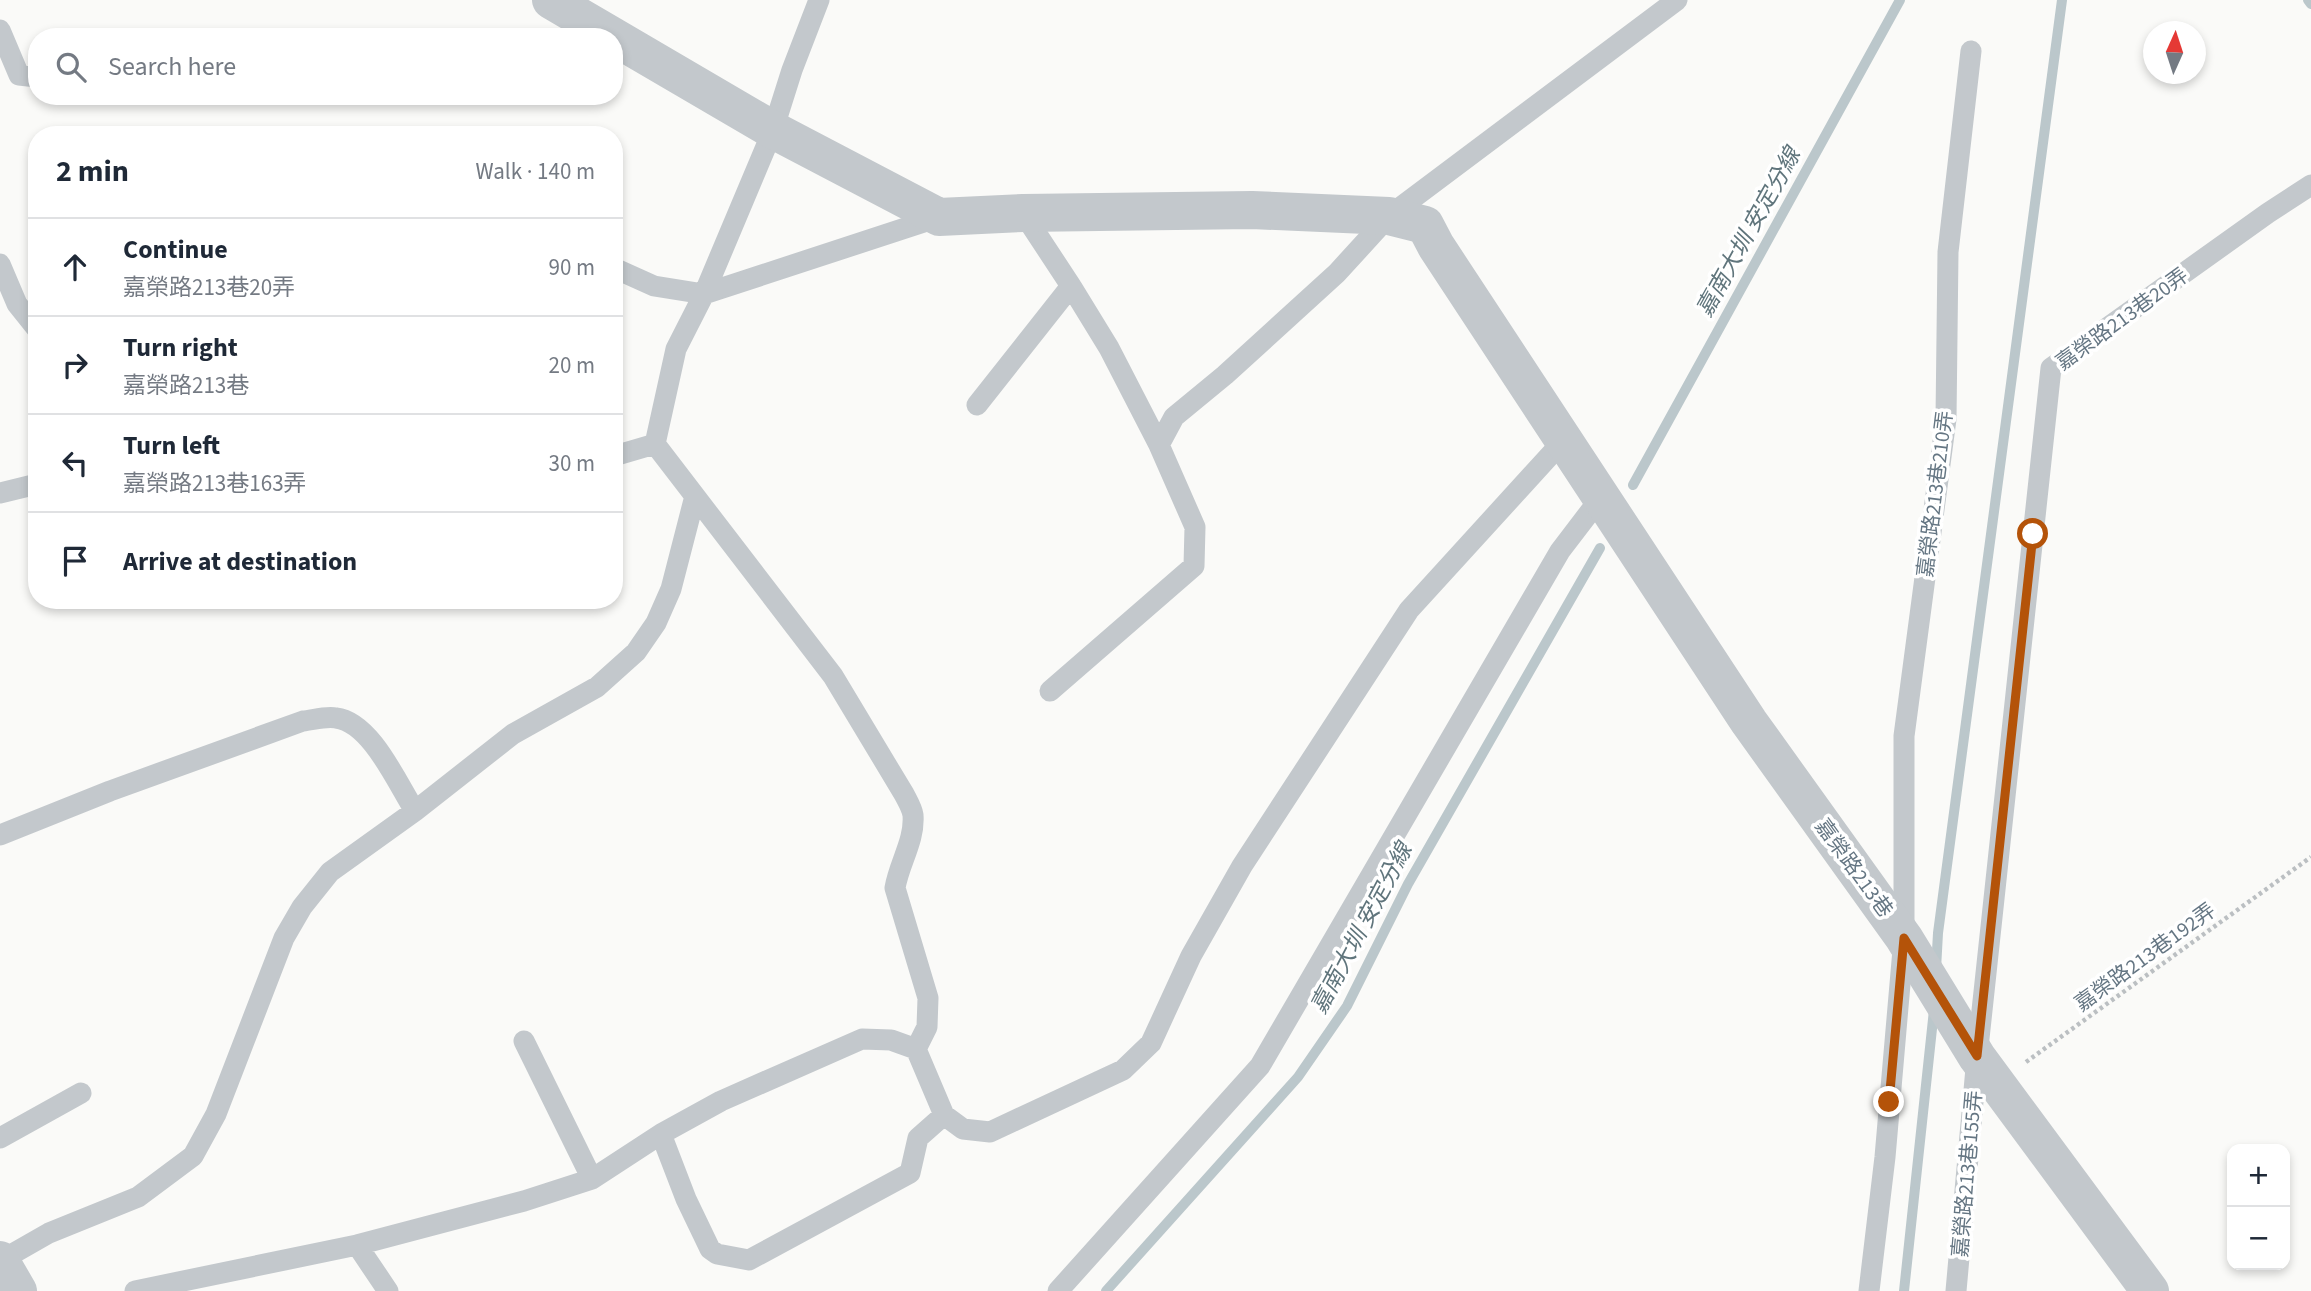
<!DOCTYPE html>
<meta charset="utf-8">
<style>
:root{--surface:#fff;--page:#f6f6f7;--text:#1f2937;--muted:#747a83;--line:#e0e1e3}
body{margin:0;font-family:"Source Sans 3","Noto Sans TC",sans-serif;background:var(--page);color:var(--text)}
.controls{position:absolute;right:21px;bottom:21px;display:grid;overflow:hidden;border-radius:14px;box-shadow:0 4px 10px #0003}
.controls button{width:63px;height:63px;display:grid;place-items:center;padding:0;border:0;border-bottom:2px solid var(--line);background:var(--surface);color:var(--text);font:35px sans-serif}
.compass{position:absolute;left:2143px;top:21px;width:63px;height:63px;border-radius:50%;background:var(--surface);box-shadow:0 4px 10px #0003;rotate:3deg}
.stop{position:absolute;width:21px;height:21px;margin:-16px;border:5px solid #b45309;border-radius:50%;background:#fff}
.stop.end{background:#b45309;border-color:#fff;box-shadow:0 2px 7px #0008}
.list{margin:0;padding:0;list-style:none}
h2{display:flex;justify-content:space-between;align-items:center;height:91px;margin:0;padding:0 28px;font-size:30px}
h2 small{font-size:23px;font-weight:400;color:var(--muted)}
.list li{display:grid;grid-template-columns:46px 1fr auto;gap:21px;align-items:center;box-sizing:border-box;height:98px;padding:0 28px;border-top:2px solid var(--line)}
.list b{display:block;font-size:26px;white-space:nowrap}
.list p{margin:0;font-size:23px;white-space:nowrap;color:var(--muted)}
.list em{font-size:23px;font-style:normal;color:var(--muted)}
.icon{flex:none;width:38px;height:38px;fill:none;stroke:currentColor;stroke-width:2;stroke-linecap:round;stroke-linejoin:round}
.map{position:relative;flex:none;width:2311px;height:1291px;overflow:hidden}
.search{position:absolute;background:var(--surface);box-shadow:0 4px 10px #0003;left:28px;top:28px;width:595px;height:77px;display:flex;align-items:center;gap:18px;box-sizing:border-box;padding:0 24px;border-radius:28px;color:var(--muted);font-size:26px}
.panel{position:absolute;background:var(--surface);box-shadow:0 4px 10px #0003;left:28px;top:126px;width:595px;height:483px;border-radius:28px}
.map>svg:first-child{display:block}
</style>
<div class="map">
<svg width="2311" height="1291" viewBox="0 0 2311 1291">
<rect width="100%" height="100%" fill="#fafaf8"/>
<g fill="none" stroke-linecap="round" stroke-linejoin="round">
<path stroke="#bbc7cb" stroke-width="10" d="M2308 0 2311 4
M1633 485 1900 0
M1936 969 1938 933 2062 0
M1106 1291 1298 1077 1347 1006 1408 884 1600 548
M1904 1291 1934 1010"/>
<path stroke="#bbbfc2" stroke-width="4.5" stroke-dasharray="3.5 3.5" stroke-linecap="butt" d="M2026 1062 2311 857"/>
<path stroke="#c3c8cc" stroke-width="21" d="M0 30 19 75 37 77
M1023 213 1071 286 1109 348 1159 445 1195 527 1194 566 1050 691
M0 264 17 304 37 329
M614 268 654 286 704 294 939 217
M977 405 1071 286
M655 444 833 676 904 794C907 800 912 808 913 815 915 841 899 863 895 888L928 998 927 1027 916 1049 944 1115 963 1129 990 1132 1123 1070 1151 1043 1191 956 1242 866 1409 610 1564 440
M1159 445 1174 417 1225 375 1337 273 1389 216 1677 0
M614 456 655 444 676 349 704 294 773 130 792 70 819 0
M0 493 37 484
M0 835 110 791 303 721C313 720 326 716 336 718 371 722 397 783 415 811
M524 1041 592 1179
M661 1134 686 1199 710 1249 717 1254 749 1260 910 1173 918 1138 944 1115
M0 1138 81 1093
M357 1245 388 1291
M0 1261 49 1233 138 1197 193 1156 216 1114 284 938 302 907 330 872 415 811 513 734 597 687 636 652 656 623 671 589 695 496
M135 1291 357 1245 524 1201 592 1179 661 1134 721 1101 862 1039 891 1040 916 1049
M1058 1291 1260 1066 1560 551 1602 496
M1869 1291 1885 1157 1904 938V736L1946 419 1948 252 1971 51
M1956 1291 1977 1057 2051 368 2268 213 2311 185"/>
<path stroke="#c3c8cc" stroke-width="38" d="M551 0 614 37
M614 37 773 130 939 217 1023 213 1252 210 1389 216 1425 225 1436 246 1749 722 1904 938 1977 1057 2150 1291
M0 1260 18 1291"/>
</g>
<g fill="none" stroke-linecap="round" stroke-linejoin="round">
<path stroke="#b45309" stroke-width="9" d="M1889 1102 1904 938 1977 1056 2033 534"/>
</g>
<g text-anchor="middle" stroke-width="7" stroke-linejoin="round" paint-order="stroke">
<g font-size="21" fill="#657683" stroke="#fff">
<text transform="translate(2122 319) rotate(-36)" y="7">嘉榮路213巷20弄</text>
<text transform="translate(1935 494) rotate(-83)" y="7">嘉榮路213巷210弄</text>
<text transform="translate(1854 868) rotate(54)" y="7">嘉榮路213巷</text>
<text transform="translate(2145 957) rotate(-36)" y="7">嘉榮路213巷192弄</text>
<text transform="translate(1967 1174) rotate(-85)" y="7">嘉榮路213巷155弄</text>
</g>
<g font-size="23" font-style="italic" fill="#60757c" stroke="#fff">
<text transform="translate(1748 232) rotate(-61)" y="8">嘉南大圳 安定分線</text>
<text transform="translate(1361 928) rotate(-62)" y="8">嘉南大圳 安定分線</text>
</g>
</g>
</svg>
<div class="controls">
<button>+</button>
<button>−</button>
</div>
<svg class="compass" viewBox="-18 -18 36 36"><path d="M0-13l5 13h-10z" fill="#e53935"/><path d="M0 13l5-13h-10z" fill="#747a83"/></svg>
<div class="stop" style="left:2033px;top:534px"></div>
<div class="stop end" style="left:1889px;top:1102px"></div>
<div class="search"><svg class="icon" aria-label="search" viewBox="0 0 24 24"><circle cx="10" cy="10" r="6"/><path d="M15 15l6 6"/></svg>Search here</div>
<section class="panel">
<h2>2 min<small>Walk · 140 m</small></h2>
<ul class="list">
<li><svg class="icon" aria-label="ahead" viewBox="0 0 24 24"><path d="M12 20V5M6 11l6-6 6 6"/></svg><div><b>Continue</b><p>嘉榮路213巷20弄</p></div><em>90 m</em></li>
<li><svg class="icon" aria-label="right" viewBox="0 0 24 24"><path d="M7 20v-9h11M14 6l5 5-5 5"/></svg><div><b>Turn right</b><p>嘉榮路213巷</p></div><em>20 m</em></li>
<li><svg class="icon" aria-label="left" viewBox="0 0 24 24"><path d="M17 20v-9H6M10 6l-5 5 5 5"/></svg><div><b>Turn left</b><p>嘉榮路213巷163弄</p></div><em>30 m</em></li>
<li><svg class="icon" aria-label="arrive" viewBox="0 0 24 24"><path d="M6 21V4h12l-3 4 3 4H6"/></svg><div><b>Arrive at destination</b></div></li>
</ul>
</section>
</div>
